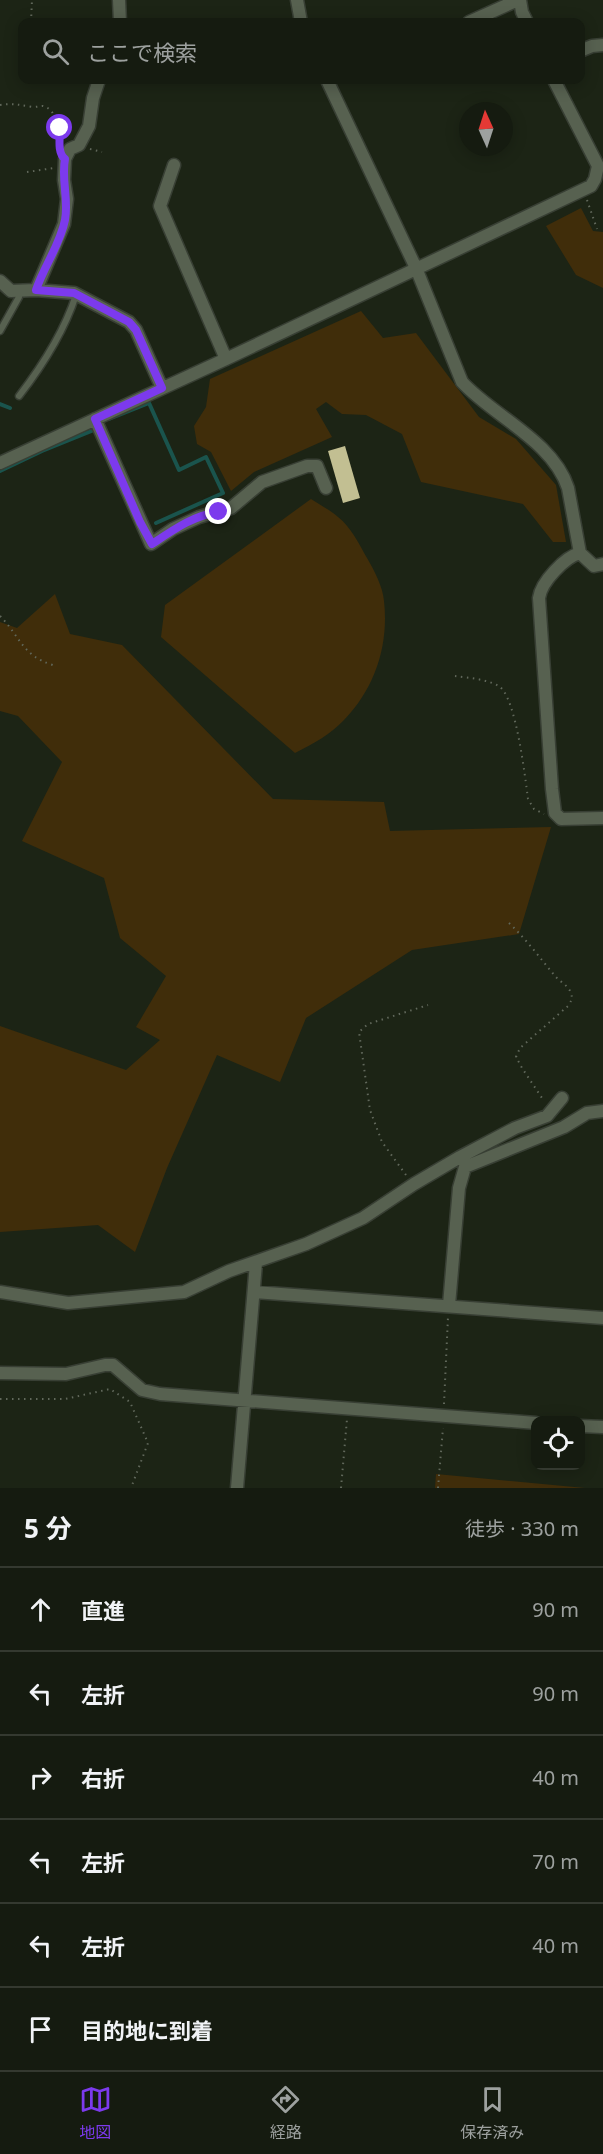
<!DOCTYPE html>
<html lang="ja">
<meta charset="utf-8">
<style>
:root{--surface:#151b10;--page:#1e2419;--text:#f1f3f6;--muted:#9da19f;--line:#343930;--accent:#7c3aed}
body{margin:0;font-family:"Noto Sans","Noto Sans JP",sans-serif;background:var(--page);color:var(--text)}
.controls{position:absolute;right:18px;bottom:18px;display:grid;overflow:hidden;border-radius:12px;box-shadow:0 3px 15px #0003}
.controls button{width:54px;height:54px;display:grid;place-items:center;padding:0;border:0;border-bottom:2px solid var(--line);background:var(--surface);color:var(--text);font:30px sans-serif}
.compass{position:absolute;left:459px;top:102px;width:54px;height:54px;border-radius:50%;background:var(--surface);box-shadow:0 3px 15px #0003;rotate:357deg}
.stop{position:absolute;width:18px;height:18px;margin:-14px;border:4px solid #7c3aed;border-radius:50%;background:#fff}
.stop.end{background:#7c3aed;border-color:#fff;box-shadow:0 2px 6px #0008}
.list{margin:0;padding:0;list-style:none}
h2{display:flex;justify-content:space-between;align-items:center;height:78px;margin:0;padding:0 24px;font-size:26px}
h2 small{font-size:20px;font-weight:400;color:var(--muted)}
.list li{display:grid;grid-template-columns:39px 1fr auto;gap:18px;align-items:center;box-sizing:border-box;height:84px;padding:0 24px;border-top:2px solid var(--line)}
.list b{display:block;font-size:22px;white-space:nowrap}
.list em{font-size:20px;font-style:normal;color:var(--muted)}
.icon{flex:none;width:33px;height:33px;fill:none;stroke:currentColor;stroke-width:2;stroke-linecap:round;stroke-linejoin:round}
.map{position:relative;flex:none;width:603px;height:1488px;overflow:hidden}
.search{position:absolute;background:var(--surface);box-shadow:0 3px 15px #0003;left:18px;right:18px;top:18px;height:66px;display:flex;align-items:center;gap:15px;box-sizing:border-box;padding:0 21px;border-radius:12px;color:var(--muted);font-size:22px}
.sheet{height:582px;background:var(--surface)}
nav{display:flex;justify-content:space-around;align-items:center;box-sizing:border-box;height:84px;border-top:2px solid var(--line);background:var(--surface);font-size:16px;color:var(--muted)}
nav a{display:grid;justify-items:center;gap:3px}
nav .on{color:var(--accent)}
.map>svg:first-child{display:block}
</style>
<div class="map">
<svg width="603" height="1488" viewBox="0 0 603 1488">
<rect width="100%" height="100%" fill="#1c2415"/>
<path fill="#402d0a" d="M581 208 593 231 603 232V288L576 275 546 226Z
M361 311 383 338 416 333 479 417 516 439 556 485 566 542H553L523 504 421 482 402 434 366 415 342 414 326 402 316 409 332 437 254 472 231 491 211 452 197 444 194 426 206 407 210 379Z
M311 499C320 505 330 510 338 517 351 527 359 544 367 558 374 570 383 587 384 601 389 645 375 688 344 720 331 734 313 744 295 753L161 637 165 605Z
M55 594 70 634 122 645 273 799 384 802 390 831 551 827 519 934 412 950 306 1018 280 1082 217 1055 167 1168 135 1252 98 1225 0 1232V1026L126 1070 160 1040 136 1027 166 976 120 938 104 878 22 841 62 762 18 716 0 711V622L17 628Z
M436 1474 585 1488H435Z"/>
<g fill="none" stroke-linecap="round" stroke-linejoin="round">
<path stroke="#1a544d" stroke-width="4" d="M0 404 10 408
M109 419 149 403 179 470 206 457 223 493 156 523
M0 471 42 451 94 430"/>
</g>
<path fill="#c2bf92" d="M345 446 360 498 343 503 328 451Z"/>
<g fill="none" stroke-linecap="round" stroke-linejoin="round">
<defs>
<path id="lane" d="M0 331 19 297V290
M19 396C43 365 64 332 76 295"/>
<path id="street" d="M119 0 120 22
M297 0 301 22
M520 0 522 12 527 22
M469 22 518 0
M580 51 592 46 603 45
M327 80 416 268 462 382C493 416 553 441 568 488L580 553 594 566 603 564
M174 165 160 206 226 359
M0 281 11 291 36 290 64 224 67 199 64 180 65 159 70 149 79 145 89 126 93 98 99 80
M36 290 74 293 129 322 136 330 162 388
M95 419 151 544 173 529 199 517 231 508 262 482 307 466H317L326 488
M0 463 226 359 591 186 595 179 598 166 554 80
M580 553C565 557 541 582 539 598L552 789 555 813 561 819 603 818
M0 1292 68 1303 184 1292 229 1271 306 1244 363 1218 414 1184 460 1157 515 1128 547 1116 562 1098
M254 1292 603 1318
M449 1305 459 1188 465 1167 564 1127 587 1113 603 1111
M0 1373 66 1374 105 1365H113L142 1390 160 1394 536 1423
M580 1426 603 1427
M237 1488 256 1263"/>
</defs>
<use href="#lane" stroke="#383f34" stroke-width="9"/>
<use href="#street" stroke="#383f34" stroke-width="15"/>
<path stroke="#61685b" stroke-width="2" stroke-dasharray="1.5 4.5" stroke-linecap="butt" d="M31 22 32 0
M0 105C12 103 21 105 33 107 37 107 40 106 43 106 57 109 60 132 60 143
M90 149 102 152
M27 172 54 168
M587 200 597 229
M0 616C20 636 22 656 53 665
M455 676C469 678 488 679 500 687 516 699 525 776 528 799L534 809 544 814
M509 923C526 939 540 958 555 976 560 982 568 985 571 993 573 999 571 1001 568 1006L520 1048 516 1057 522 1068 544 1101
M406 1175 382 1142 370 1110 359 1032 368 1024 428 1005
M0 1399H65L110 1389 130 1402 148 1443 131 1488
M444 1404 448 1317
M341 1488 347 1419
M438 1488 443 1428"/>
<use href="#lane" stroke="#576150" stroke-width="6"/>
<use href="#street" stroke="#576150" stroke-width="12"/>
</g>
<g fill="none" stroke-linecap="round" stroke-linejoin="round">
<path stroke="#7c3aed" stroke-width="8" d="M60 128C60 138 57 153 65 159 61 180 69 199 65 220 60 245 44 266 36 290L74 293 129 322 136 330 162 388 95 419 140 522 152 544C173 530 194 515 219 512"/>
</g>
</svg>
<div class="controls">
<button><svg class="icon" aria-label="locate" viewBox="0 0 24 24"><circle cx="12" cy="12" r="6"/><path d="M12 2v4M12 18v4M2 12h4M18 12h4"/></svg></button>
</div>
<svg class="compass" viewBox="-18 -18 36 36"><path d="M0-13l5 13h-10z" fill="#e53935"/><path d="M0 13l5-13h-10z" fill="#9da19f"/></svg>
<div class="stop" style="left:60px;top:128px"></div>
<div class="stop end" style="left:219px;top:512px"></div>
<div class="search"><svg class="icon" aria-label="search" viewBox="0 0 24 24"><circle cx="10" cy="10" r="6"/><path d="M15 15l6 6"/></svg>ここで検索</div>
</div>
<section class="sheet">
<h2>5 分<small>徒歩 · 330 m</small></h2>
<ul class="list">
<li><svg class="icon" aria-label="ahead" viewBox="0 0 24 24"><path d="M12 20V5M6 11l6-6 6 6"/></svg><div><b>直進</b></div><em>90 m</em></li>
<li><svg class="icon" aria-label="left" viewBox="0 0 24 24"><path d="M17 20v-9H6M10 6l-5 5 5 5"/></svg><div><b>左折</b></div><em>90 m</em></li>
<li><svg class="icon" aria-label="right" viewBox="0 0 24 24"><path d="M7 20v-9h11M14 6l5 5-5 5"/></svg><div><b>右折</b></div><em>40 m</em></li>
<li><svg class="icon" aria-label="left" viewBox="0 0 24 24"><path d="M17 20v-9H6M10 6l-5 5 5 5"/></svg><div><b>左折</b></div><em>70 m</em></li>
<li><svg class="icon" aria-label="left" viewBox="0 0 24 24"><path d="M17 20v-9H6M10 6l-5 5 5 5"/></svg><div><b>左折</b></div><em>40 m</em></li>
<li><svg class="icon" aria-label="arrive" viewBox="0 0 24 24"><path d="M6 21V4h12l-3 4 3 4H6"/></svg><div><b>目的地に到着</b></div></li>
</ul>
</section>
<nav>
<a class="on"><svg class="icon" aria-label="map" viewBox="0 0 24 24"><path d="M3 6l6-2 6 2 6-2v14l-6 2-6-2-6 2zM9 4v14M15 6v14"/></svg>地図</a>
<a><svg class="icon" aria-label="directions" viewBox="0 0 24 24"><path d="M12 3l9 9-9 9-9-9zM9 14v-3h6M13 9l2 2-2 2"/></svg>経路</a>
<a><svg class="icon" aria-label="saved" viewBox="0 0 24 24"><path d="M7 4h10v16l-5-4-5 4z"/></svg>保存済み</a>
</nav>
